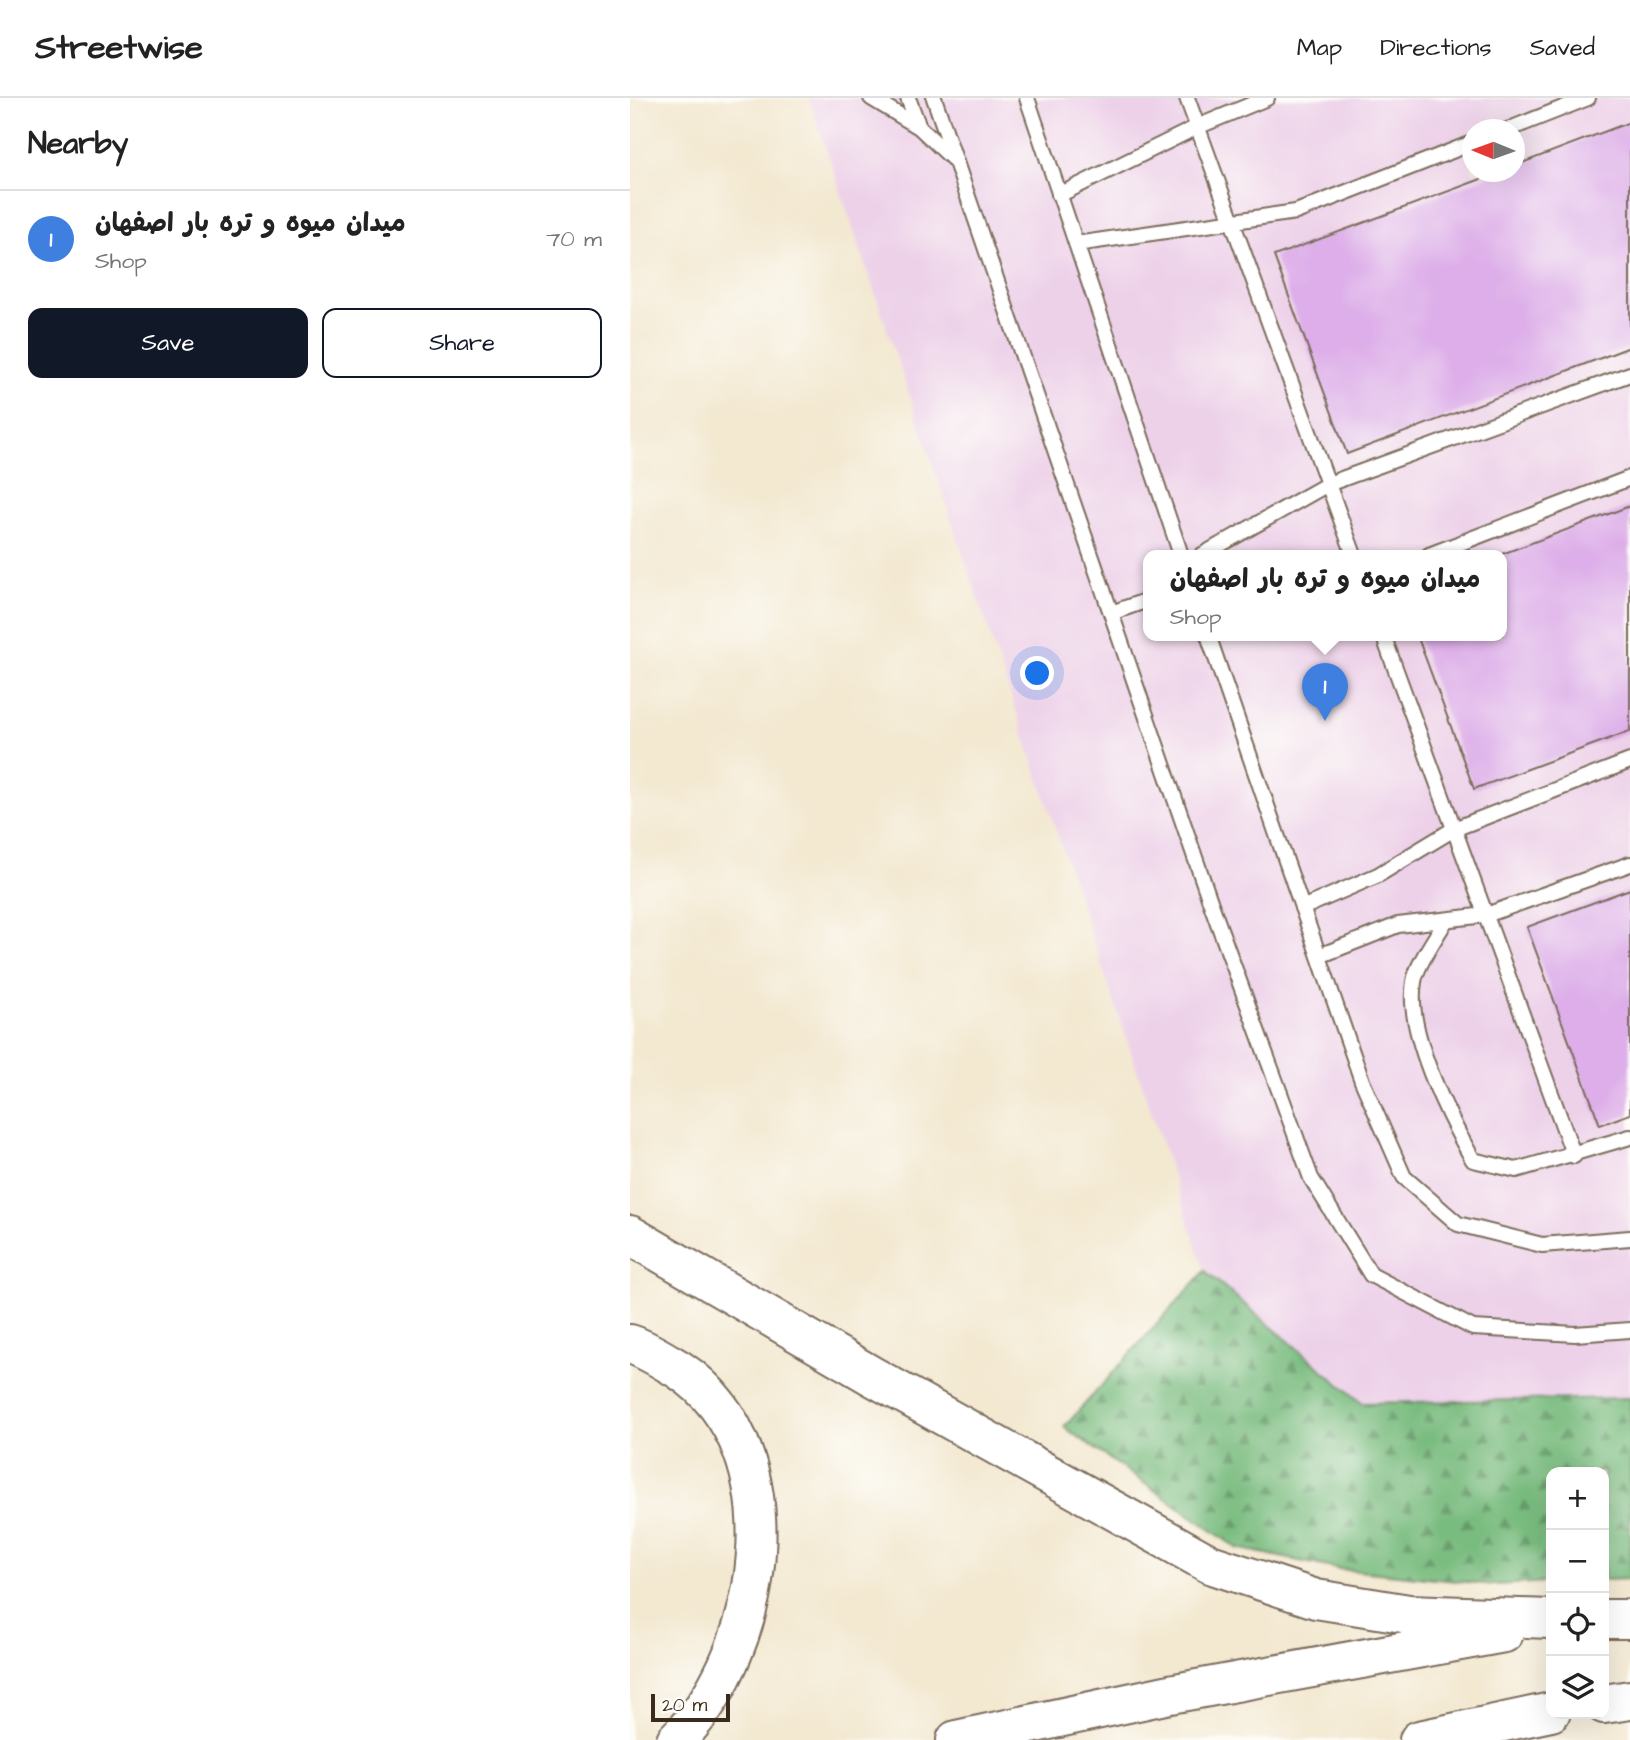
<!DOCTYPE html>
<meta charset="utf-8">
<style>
:root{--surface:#fff;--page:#f2f2f2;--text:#222;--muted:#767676;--line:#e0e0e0;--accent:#111827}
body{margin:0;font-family:"Architects Daughter","Playpen Sans Arabic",sans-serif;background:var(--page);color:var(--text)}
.controls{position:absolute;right:21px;bottom:21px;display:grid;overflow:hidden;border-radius:14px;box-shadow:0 7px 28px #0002}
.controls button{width:63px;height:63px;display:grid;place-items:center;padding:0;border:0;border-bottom:2px solid var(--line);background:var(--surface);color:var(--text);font:35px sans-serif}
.compass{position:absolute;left:832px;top:21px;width:63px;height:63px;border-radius:50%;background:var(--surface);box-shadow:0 7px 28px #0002;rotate:271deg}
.scale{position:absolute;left:21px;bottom:18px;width:79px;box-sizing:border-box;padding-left:7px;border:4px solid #3b2a1e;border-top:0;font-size:19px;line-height:24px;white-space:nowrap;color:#3b2a1e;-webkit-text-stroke:5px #fdfcf7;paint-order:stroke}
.you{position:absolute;left:408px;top:576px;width:24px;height:24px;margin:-18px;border:5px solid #fff;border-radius:50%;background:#1a73e8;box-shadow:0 0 0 10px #1a73e833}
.badge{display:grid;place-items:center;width:46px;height:46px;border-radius:50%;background:var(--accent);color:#fff;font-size:23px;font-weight:700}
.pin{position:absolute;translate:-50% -58px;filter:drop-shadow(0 2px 4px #0008)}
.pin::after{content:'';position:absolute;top:37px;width:24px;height:21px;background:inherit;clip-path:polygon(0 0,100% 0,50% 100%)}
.popup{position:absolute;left:513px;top:452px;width:364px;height:91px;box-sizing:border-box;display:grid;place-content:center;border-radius:14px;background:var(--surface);filter:drop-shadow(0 2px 5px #0005);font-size:23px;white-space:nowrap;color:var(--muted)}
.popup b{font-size:26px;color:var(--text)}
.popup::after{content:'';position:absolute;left:50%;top:100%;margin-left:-14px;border:14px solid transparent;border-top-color:var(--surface)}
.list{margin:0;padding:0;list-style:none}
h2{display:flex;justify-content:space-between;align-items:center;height:91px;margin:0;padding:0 28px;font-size:30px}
h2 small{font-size:23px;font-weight:400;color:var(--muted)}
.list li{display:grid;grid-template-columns:46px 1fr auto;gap:21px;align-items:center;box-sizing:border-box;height:98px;padding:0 28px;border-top:2px solid var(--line)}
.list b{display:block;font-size:26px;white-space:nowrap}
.list p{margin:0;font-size:23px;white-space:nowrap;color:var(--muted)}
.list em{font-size:23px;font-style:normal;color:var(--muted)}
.actions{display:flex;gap:14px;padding:21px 28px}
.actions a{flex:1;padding:16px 0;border:2px solid var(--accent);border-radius:14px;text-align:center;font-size:24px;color:var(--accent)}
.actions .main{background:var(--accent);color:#fff}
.icon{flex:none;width:38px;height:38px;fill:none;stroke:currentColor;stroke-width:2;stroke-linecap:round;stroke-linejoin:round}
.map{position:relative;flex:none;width:1000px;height:1642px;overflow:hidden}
header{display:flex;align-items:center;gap:42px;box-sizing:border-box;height:98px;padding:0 35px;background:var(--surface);border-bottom:2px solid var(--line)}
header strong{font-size:33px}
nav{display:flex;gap:38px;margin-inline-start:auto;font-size:24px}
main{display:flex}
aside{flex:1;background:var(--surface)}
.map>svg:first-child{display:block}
</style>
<header>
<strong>Streetwise</strong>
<nav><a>Map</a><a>Directions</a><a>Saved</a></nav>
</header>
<main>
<aside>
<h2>Nearby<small></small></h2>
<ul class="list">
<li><span class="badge" style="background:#3f7fe0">1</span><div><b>میدان میوه و تره بار اصفهان</b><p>Shop</p></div><em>70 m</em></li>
</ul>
<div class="actions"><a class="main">Save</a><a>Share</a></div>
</aside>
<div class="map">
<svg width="1000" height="1642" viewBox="0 0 1000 1642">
<defs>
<pattern id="forest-firs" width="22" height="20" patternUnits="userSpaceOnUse" patternTransform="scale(1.75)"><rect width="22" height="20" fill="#79bc7f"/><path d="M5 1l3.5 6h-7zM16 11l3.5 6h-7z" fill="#649967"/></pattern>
</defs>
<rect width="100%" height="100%" fill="#fdfcf7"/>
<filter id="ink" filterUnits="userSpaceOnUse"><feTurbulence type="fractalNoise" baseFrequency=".0143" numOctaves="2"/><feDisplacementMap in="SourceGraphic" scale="14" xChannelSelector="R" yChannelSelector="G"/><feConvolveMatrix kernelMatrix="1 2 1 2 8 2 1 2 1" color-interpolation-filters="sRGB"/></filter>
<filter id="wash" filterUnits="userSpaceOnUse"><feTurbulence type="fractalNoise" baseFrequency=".00686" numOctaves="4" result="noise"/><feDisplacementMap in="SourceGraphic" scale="28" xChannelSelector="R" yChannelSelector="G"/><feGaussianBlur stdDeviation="1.57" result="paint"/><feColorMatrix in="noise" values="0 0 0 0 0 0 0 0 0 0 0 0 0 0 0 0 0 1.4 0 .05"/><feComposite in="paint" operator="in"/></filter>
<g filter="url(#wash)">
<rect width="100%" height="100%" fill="#f3e8d0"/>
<path fill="#edd1e9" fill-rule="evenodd" d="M179 0H1000V1300L732 1305 575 1173ZM842 32H884V74H842ZM518 457H872V537H518Z"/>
<path fill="url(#forest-firs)" stroke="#5a734e" stroke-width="2" d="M575 1173 732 1305 1000 1300V1481L974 1482V1374H921V1484L865 1487 708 1471 607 1450 434 1329Z"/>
<g id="blocks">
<path fill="#ddaee9" d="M1000 24V249L717 356 644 158 870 74H884V68Z
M1000 408V633L844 691 787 537H872V456Z
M1000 791V1016L970 1027 897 829Z"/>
</g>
</g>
<g filter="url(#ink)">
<use href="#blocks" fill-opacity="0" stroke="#7b6c5c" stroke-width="2"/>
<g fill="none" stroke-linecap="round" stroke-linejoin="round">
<defs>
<path id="lane" d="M241 0 289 29
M278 0 289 29 324 62
M304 0 581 806 681 1080 741 1177 843 1230 945 1236 1000 1232
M397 0 551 457
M557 0 724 457
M877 32 958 0
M429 97 567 29 637 0
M446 146 666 114 842 45
M572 457 698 386 1000 276
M799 457 1000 380
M481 515 518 502
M578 537 732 983 774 1079 828 1126 912 1147 1000 1140
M753 537 944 1058
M672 810 748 777 824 731 1000 663
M816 822C807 838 786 867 784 884 775 933 819 1020 843 1062L886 1072 1000 1039
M689 858 768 827 856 817 1000 766"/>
<path id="highway" d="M0 1137 242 1278 580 1466 686 1501 779 1516 921 1521
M0 1246C13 1250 26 1258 38 1265 169 1337 140 1551 46 1642
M974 1521H1000
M974 1606 1000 1602
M326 1642 540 1596 874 1535
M789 1642 921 1614"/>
</defs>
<use href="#lane" stroke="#7b6c5c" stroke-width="18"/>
<use href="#highway" stroke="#7b6c5c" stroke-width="42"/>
<use href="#lane" stroke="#fff" stroke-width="14"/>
<use href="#highway" stroke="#fff" stroke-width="38"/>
</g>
</g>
</svg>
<div class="controls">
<button>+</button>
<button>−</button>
<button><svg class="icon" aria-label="locate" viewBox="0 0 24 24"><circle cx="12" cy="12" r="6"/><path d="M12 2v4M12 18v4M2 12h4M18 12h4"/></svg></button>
<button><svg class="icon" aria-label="layers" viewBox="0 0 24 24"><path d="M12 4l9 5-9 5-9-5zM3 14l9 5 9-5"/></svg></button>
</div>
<svg class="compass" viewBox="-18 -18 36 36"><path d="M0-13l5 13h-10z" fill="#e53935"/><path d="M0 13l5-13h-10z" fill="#767676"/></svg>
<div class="scale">20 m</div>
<div class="you"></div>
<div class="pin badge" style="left:695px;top:623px;background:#3f7fe0">1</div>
<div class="popup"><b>میدان میوه و تره بار اصفهان</b>Shop</div>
</div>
</main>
